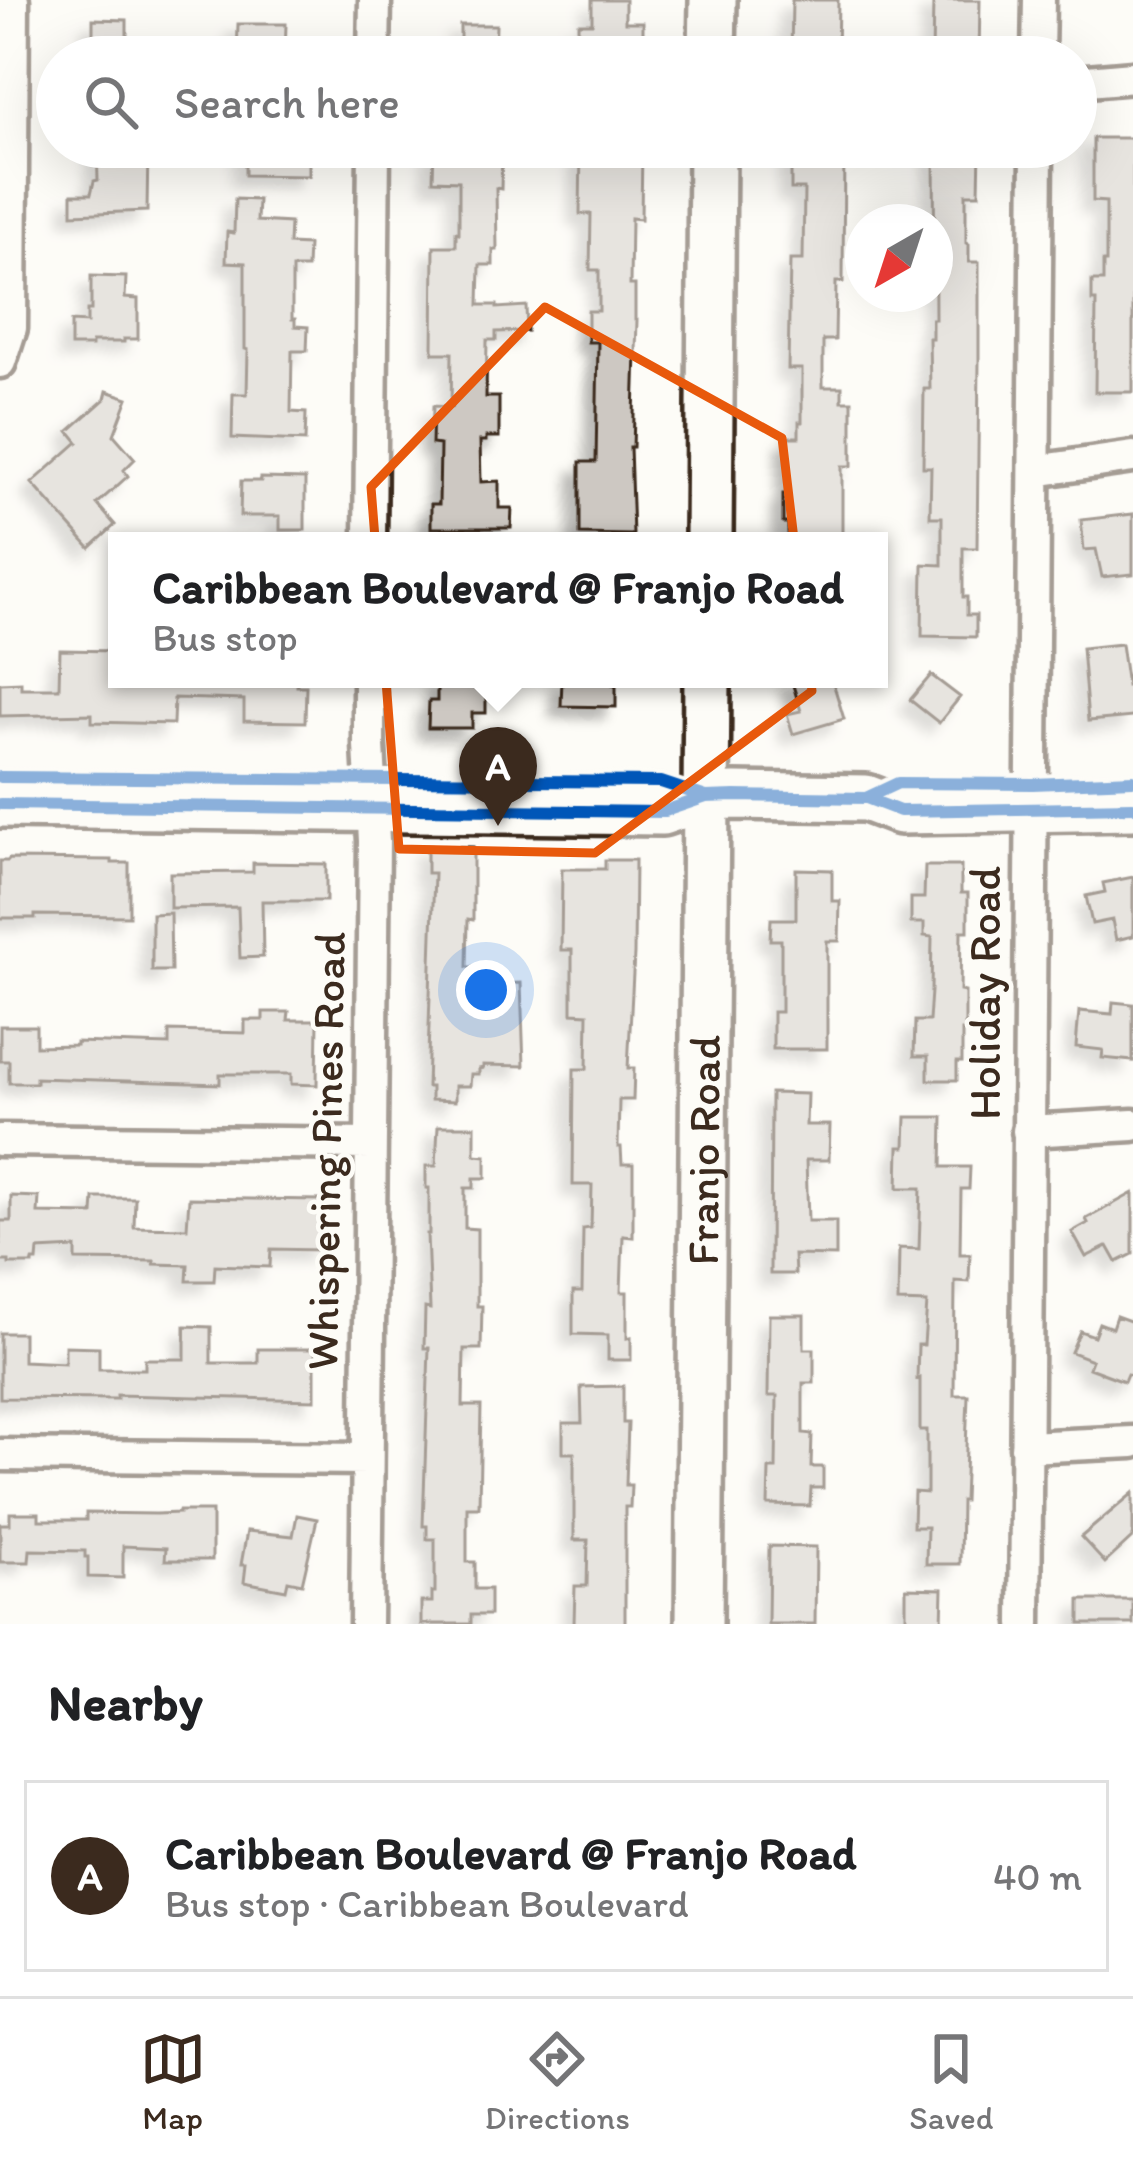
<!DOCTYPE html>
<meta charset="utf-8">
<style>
:root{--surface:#fff;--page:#f6f6f6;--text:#202124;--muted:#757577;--line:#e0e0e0;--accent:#3b2a1e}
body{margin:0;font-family:Itim,sans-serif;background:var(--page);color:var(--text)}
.compass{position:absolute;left:845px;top:204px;width:108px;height:108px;border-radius:50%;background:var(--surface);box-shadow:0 12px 48px #0002;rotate:219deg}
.you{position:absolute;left:486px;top:990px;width:42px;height:42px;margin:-30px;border:9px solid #fff;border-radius:50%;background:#1a73e8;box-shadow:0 0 0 18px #1a73e833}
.badge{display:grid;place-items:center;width:78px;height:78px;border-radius:50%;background:var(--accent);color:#fff;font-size:39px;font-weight:700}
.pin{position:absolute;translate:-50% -99px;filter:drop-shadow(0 3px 6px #0008)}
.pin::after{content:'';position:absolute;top:63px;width:42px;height:36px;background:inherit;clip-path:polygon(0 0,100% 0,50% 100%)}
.popup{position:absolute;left:108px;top:532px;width:780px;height:156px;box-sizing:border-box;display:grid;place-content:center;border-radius:0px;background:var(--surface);filter:drop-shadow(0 3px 9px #0005);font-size:39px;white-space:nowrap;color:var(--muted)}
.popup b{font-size:45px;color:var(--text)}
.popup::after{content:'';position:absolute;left:50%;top:100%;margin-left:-24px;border:24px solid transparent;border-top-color:var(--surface)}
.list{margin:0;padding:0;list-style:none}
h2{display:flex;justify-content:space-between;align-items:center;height:156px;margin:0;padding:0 48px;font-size:51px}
h2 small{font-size:39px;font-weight:400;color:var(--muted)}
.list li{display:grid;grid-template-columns:78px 1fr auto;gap:36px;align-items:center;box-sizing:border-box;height:192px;margin:0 24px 24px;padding:0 24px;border:3px solid var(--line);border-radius:0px}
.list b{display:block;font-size:45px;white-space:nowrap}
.list p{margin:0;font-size:39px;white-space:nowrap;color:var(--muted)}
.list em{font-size:39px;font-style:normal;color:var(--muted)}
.icon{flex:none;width:66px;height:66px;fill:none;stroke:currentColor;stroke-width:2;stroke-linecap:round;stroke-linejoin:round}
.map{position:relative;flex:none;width:1133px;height:1624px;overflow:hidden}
.search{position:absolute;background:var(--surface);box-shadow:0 12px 48px #0002;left:36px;right:36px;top:36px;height:132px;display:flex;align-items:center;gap:30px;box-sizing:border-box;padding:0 42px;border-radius:66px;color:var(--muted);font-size:45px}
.sheet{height:372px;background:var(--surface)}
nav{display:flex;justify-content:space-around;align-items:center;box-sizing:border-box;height:168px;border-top:3px solid var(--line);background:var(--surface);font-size:33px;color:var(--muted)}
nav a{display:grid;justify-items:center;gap:6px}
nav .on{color:var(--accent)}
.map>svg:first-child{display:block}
</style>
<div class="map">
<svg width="1133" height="1624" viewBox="0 0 1133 1624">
<defs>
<filter id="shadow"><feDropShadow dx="-11" dy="11" stdDeviation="6" flood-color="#0004"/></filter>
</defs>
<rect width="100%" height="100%" fill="#fdfcf7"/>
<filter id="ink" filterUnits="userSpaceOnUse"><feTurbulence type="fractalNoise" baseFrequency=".00833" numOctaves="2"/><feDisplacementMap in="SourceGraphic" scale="24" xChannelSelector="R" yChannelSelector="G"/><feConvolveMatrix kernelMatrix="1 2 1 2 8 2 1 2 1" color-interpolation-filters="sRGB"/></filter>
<g filter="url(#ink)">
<path fill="#cdc8c2" stroke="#3b2a1e" stroke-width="3" filter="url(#shadow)" d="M592 0H625V22H643V43H631L630 57H578V23H592Z
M792 0H838L837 57H791Z
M933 0H980L979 57H932Z
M93 19 127 20V57H93Z
M238 24H286L285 57H237Z
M460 25H496L495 57H460Z
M1093 138H1133V392H1095L1096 301H1092V281H1103V262H1106V202L1093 201Z
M97 147H148L147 211 72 214V194H91L94 181 98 180Z
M245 147H309V176L245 175Z
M434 147H502L501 189 496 188 497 250H493V265H480L479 305H497V308L526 306 527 331 496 332V340H487L486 397H499V437H486V441H480L481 482 499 481V508H512L511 528H431V504H439L440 445 432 444 433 406 451 407 452 353H433L434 246H456V232L459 233V181L433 180Z
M581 147H642L641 219 631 218 630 285H635V320H637L633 447H630L633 535 580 534V462H596L598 342H588V311H599V270H590L591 214H580Z
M791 147H844L843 282H836L835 340H823V387H842V401H852V466H842V541H788V523H783V494H788V437H799V422H802V369H788L790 260H803L804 189H791Z
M934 147H980L979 194H966V243L969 244V262H979V361L977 548H963V597H967V615H976V637L922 636 923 564 942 565V517H930L931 467H923L924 389H930L929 338H932V319H935Z
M235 199 258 200 257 221 290 223 289 244 308 245 307 268H292V319H295V326L308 327 307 351H292L291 412 306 413 305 441 232 438 233 394H247L248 350 245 349V263L226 262 227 232 234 233Z
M91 276 126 277 125 298 138 299V339H124V342H92V346H71V322L87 323V310H91Z
M107 391 128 398 114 435 135 459 124 470 128 476 97 504 115 525 90 548 32 483 78 442 69 431 105 399Z
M261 478 305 479V530H280V516H240L241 481H261Z
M1133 514V574L1102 577 1096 549 1084 550 1081 520Z
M1121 644 1127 686 1131 685 1133 717 1088 721 1082 648Z
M60 650 117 651V679H297V686H306L305 722 244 721V700L174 698 173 724 92 722V714L0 716V683L21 682V688H59Z
M931 675 960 697 939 723 910 700Z
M437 679H486V713H472V728H428L429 701H437Z
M562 679H613V685H616V707L561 706Z
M791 679H832L844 719 793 734 787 714 801 711Z
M427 846 473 847V920L468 919 467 967H484L483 984 521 983 524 1066 483 1065V1068L479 1069V1074H471L470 1086H455V1101L431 1100V1087H427L434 873H427Z
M9 859 112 860V863H129V916L35 915V918H0V861H8Z
M605 860H635L634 954 628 1068H634L633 1100H619L618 1147H621L622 1164H633V1237L623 1236 621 1292H627V1338L631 1337V1360H608V1335L573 1334V1292H582L583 1229 591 1228 592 1185H573L574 1069H587L588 1014 572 1013V950H561L562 869H605Z
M253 863 326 864V901H262L263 957 240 958 238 907 170 908V873L253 872Z
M925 866H961V893H968V931H961L960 991 965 992V1031H962V1062H957V1080H928V1056H914L915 1021H929L931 991 932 937 924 936V923H911V898H924Z
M796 869 832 870V901H840L839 941H827V1049H773V1012H781V940H770L771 919H796Z
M1133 877V936L1116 940 1112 920 1092 924 1086 896 1105 892 1103 883Z
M170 913 171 971H152V914Z
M1113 1002 1133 1004V1061L1102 1058 1103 1050 1076 1047 1079 1011 1112 1014Z
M263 1012H289L288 1020H318L317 1085 291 1084V1074H220V1084L36 1078V1083H9V1061H0V1026H36V1046L76 1045V1042L169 1045V1031L245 1033V1020H263Z
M771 1093 807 1094 806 1125H830L829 1160H806L808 1221H836V1256L794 1255 795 1274H770Z
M906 1117H943L942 1167H970L969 1189H961L960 1254H970L969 1282 955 1281 954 1395H968L964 1501H961L960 1564H926L927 1527H913L914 1492 927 1493V1430H920V1378L917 1379 918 1345H924L927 1303 898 1302 899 1248 919 1249 921 1188H898L899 1147H905Z
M438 1126H475V1155L486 1156V1178H474V1188H465V1228L477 1229V1306H482L481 1349H464L463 1406H481L479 1507H467V1562H475V1589H490V1615H471V1624H421V1602H432V1592H435V1539H427V1526H423L429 1348H424L425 1308 430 1309 427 1234H429V1188H426V1166H436Z
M1133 1193V1254L1117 1262 1108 1246 1086 1257 1072 1232 1088 1223 1086 1219Z
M11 1196 39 1197 38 1213 93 1214 94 1198H135L134 1227 187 1228 189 1198 322 1200 321 1250 271 1249 270 1267 215 1265 214 1281H187L188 1265 154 1264V1261L76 1260V1248L38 1250 37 1261H33V1264H9V1261H0V1221H11Z
M769 1315H804V1349H814V1383H803V1433L812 1434 811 1467H823V1488H811L810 1506 768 1505 769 1469H776L777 1396H768Z
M1116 1316 1133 1322V1376L1127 1374 1124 1381 1089 1368 1092 1360 1071 1352 1080 1331 1094 1336 1099 1323 1112 1328Z
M185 1326 211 1327V1363H258V1349H315V1400L117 1395V1399L0 1398V1333H23V1361L65 1363V1346L99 1347V1369H145V1359H185Z
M623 1386V1423H628L626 1485H631L630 1507H625V1624H574L575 1586H587L588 1540H574V1453H563V1423H582L581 1387Z
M1133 1493V1537L1105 1563 1081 1537Z
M179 1511H212V1560H165L166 1548 123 1546V1578L88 1577V1557H85V1551L30 1550 29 1562H0V1524H10V1513H39V1520H86V1513L156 1514 179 1513Z
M297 1515 317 1519 302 1584 288 1581 286 1590 244 1582 246 1565H241L247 1531 293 1536Z
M769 1546 816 1547 815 1624H768Z
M906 1588 943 1589 942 1624H906Z
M1080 1600H1133V1624H1080Z"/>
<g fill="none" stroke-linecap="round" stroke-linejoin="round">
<defs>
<path id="street" d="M374 57 375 0
M1038 57 1039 0
M1076 82 1133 77
M0 362 11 328 13 0
M1035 471 1133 457
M370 541 374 147
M1028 1131 1133 1125
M0 1140 370 1144
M1026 1447 1133 1442
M0 1455 367 1459
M366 1624 374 841 369 745V679
M1025 1624 1037 147"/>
<g id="secondary">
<path d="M712 57 713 0"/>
<path d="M709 541 712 147"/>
<path d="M0 804 662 812 706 797 735 796 866 798 900 811 1133 807"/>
<path id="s1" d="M699 1624 707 679"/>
</g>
</defs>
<use href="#street" stroke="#3b2a1e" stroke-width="39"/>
<use href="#secondary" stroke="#3b2a1e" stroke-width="54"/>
<use href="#street" stroke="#fdfcf7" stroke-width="30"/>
<use href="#secondary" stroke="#fdfcf7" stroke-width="45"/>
<defs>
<path id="cycleway" d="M0 777 661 782 706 797
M866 798 898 783 1033 784 1133 780
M0 804 662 812 706 797 735 796 866 798 900 811 1133 807"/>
</defs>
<use href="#cycleway" stroke="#fdfcf7" stroke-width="20"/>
<use href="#cycleway" stroke="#0057b8" stroke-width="12"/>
</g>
</g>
<path d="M0 0H1133V1624H0ZM545 307 782 438 812 691 595 853 399 849 371 487Z" fill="#fdfcf7" fill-opacity=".55" fill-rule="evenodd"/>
<path fill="none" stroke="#e8590c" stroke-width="9" stroke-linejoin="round" d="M545 307 782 438 812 691 595 853 399 849 371 487Z"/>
<g text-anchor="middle" stroke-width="9" stroke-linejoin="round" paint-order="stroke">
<g font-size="45" fill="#3b2a1e" stroke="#fdfcf7">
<text transform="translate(984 993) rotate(-90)" y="16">Holiday Road</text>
<text transform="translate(325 1151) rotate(-89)" y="16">Whispering Pines Road</text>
<text dy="16" stroke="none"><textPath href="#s1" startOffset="474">Franjo Road</textPath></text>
</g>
</g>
</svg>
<svg class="compass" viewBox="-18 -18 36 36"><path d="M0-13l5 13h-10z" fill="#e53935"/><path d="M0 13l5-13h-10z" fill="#757577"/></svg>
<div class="you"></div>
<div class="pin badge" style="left:498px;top:826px">A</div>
<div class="popup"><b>Caribbean Boulevard @ Franjo Road</b>Bus stop</div>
<div class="search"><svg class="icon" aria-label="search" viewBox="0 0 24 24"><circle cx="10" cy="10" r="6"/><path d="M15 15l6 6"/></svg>Search here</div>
</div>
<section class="sheet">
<h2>Nearby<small></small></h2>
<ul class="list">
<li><span class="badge">A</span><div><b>Caribbean Boulevard @ Franjo Road</b><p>Bus stop · Caribbean Boulevard</p></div><em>40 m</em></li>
</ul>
</section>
<nav>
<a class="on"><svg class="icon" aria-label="map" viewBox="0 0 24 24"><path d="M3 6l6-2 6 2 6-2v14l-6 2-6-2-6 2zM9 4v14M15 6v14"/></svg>Map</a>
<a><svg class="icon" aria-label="directions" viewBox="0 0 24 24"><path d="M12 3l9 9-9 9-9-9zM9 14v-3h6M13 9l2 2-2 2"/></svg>Directions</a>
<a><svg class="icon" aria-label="saved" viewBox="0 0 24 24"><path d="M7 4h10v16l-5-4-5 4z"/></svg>Saved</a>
</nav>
